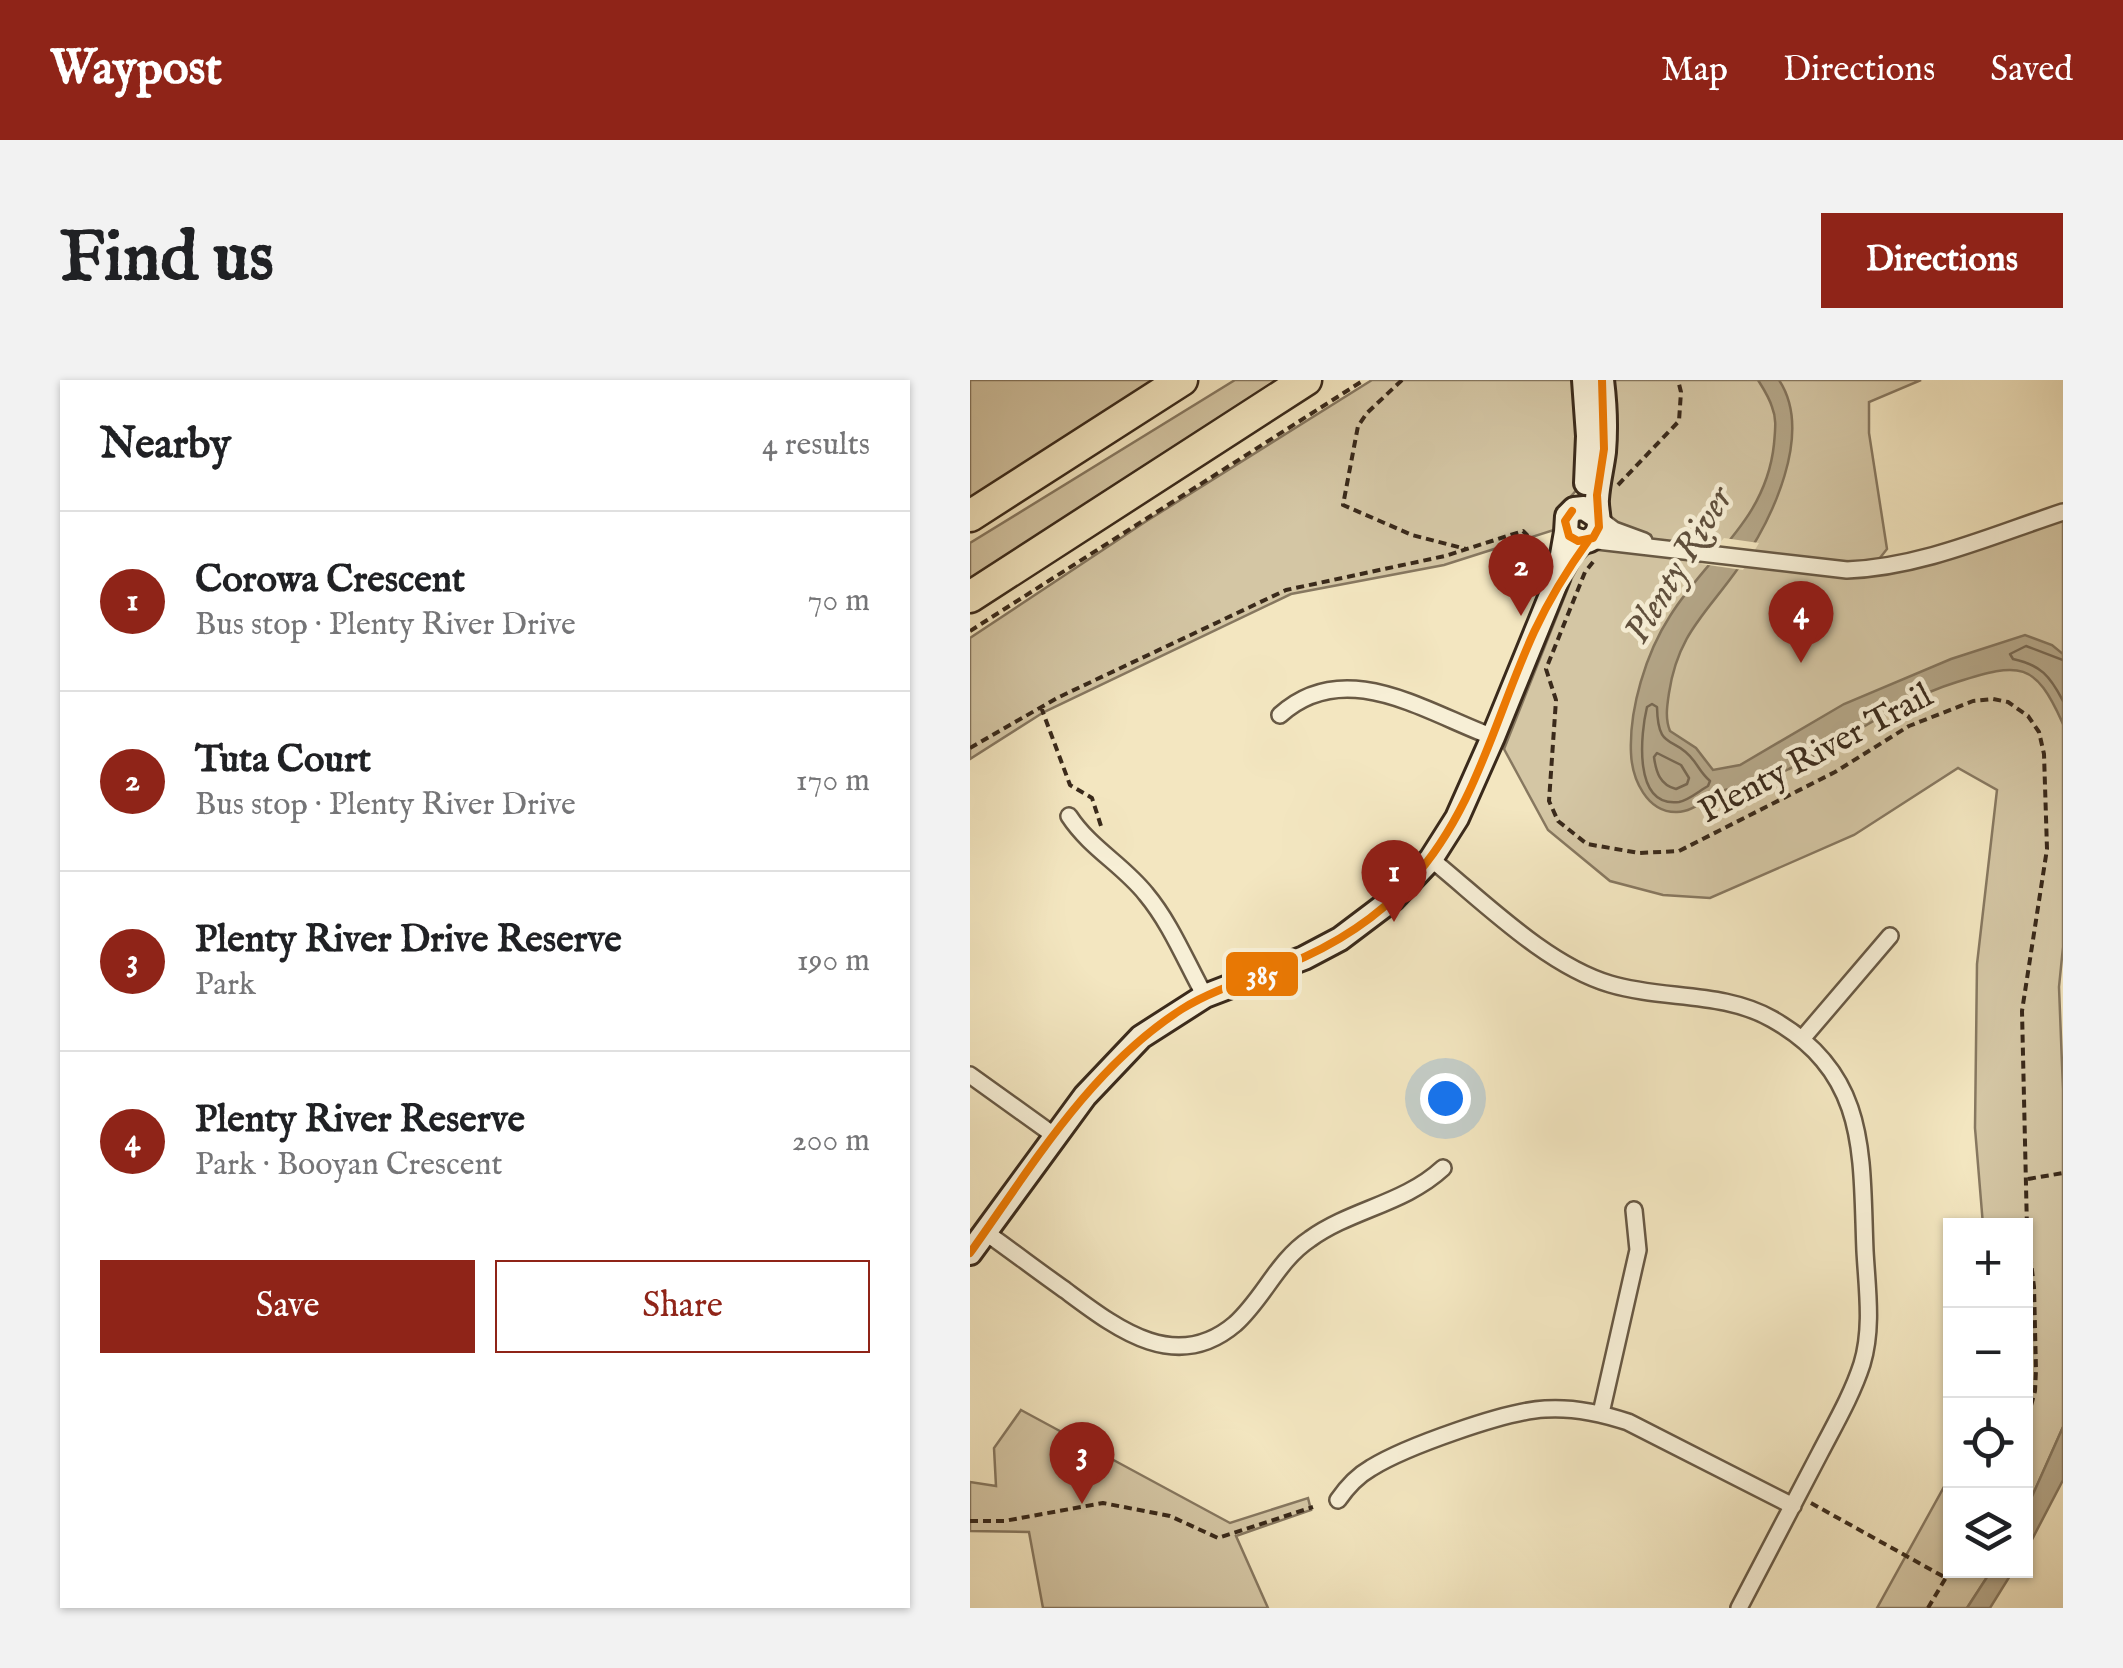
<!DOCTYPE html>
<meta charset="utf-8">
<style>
:root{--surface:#fff;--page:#f2f2f2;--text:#202124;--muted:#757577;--line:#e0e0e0;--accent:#8f2418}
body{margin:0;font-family:"IM FELL English",serif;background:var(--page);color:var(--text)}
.controls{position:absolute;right:30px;bottom:30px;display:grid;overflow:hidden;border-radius:0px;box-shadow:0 2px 8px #0004}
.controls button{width:90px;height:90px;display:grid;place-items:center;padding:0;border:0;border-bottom:2px solid var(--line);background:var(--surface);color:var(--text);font:50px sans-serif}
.you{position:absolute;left:475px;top:718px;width:35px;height:35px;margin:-25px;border:8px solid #fff;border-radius:50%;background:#1a73e8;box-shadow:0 0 0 15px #1a73e833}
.badge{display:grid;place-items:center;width:65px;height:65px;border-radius:50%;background:var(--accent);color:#fff;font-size:32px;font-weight:700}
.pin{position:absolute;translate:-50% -82px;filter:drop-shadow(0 2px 5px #0008)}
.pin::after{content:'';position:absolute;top:52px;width:35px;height:30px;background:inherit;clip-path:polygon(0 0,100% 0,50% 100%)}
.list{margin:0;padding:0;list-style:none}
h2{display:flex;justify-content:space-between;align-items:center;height:130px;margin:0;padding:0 40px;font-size:42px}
h2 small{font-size:32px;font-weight:400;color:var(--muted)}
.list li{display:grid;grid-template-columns:65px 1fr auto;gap:30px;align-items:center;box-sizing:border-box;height:180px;padding:0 40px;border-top:2px solid var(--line)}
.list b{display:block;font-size:38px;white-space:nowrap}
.list p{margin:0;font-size:32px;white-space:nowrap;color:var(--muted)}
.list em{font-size:32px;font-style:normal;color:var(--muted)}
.actions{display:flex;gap:20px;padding:30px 40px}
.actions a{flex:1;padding:22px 0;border:2px solid var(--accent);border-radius:0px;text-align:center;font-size:35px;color:var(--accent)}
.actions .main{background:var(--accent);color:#fff}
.icon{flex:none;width:55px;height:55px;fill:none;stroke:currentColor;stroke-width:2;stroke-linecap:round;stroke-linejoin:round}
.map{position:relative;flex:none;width:1093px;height:1228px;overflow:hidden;border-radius:0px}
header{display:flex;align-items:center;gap:60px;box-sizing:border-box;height:140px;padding:0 50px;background:var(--accent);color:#fff}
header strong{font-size:48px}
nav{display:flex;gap:55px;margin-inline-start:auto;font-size:35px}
.intro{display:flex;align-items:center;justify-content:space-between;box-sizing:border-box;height:240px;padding:0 60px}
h1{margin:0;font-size:70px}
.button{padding:25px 45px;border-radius:0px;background:var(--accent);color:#fff;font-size:35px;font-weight:700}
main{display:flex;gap:60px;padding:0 60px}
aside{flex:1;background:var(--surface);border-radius:0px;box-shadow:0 2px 8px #0004}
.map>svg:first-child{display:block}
</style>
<header>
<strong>Waypost</strong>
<nav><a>Map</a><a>Directions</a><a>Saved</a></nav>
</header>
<div class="intro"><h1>Find us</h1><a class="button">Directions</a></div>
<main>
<aside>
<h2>Nearby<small>4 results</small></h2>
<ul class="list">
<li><span class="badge">1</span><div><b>Corowa Crescent</b><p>Bus stop · Plenty River Drive</p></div><em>70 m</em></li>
<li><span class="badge">2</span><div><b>Tuta Court</b><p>Bus stop · Plenty River Drive</p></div><em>170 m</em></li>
<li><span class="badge">3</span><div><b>Plenty River Drive Reserve</b><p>Park</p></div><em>190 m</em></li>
<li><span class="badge">4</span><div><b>Plenty River Reserve</b><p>Park · Booyan Crescent</p></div><em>200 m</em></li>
</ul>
<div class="actions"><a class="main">Save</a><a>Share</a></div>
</aside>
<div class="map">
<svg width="1093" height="1228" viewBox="0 0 1093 1228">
<rect width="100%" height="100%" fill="#f3e6c0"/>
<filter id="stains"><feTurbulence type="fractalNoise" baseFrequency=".002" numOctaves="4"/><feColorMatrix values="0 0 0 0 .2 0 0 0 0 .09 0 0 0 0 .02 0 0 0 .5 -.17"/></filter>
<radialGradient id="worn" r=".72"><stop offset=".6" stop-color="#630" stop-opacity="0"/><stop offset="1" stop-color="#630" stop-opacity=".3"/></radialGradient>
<path fill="#d4c6a4" stroke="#877860" stroke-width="2.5" d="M0 0H191L0 122Z
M265 0H312L0 201V163Z
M609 0 610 106 596 122 587 149 474 185 321 214 74 332 0 379V258L175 142 402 0Z
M638 0H951L899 22V53L917 169 902 188 1093 132V567L1089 607 1093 710V1047L1056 1130V846L1013 845 1005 748 1007 584 1027 410 988 388 884 455 740 518 693 515 640 501 578 450 534 369 602 198 611 181 625 168Z
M51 1030 260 1143 338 1118 341 1130 266 1156 298 1228H73L59 1152 0 1151V1102L26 1106 24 1068Z
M980 1096 981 1190 1021 1191 997 1228H907Z"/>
<path fill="#b4a688" stroke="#83745c" stroke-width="2.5" d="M788 0H809C844 53 802 140 769 187 737 233 708 253 699 313 697 326 695 339 700 351L726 368 743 390 770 385 874 324 981 279 1055 255 1082 265 1093 274V344C1065 281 1050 282 987 302 925 321 877 361 819 389 798 400 777 403 755 410 738 415 725 432 707 432 677 433 662 399 661 373 659 329 676 273 700 236 738 175 796 141 804 64 805 51 807 39 802 27 799 17 793 8 788 0Z
M1093 1047V1100L1056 1171V1130Z
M1021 1191H1043L1020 1228H997Z"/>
<path fill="#f3e6c0" d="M754 158 789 163 773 190 731 184Z"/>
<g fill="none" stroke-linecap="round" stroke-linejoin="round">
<path stroke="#776852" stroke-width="2.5" d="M1093 280 1056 266 1040 274 1043 279C1071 285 1080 296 1093 321
M682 324 687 327C688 373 704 354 724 381 730 389 732 394 740 401L738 406C729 411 719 420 709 422 662 428 671 352 677 327Z
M687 373 711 385 719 398 717 404 706 409C690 405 686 392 684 377Z"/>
<defs>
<path id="street" d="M628 138 644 150 674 161
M619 160 877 190C952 187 1023 155 1093 132
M310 335C375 276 455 332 523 357
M99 436C120 468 153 485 176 514 201 544 216 582 235 616
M461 479C513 521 576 585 640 604 693 620 753 611 802 639 899 694 891 774 895 871 897 908 903 948 892 984 882 1015 865 1044 850 1073 823 1125 796 1176 769 1228
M832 659 920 556
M0 695 85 756
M15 852C42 871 68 891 95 910 145 947 205 995 265 944 294 918 307 881 340 859 382 829 434 824 473 788
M631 1033 668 870 664 830
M368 1120C377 1107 387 1096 401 1088 435 1067 535 1031 575 1029 604 1027 631 1033 658 1042L823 1126"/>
<path id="secondary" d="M614 0 618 56 616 103
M626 136 614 128 604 129 597 136 596 152C605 162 622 167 628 150 631 142 626 129 627 119 628 103 632 88 634 72 636 48 635 24 632 0
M0 873 115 716 171 657 235 616 334 578 370 559 423 519 461 479 487 438 523 357 588 198 596 152"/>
<path id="highway" d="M0 136 212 0
M0 217 336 0"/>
</defs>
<use href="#street" stroke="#685944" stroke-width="20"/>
<use href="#secondary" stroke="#3a2a1b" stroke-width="28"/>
<use href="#highway" stroke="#3a2a1b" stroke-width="35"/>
<path stroke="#3a2a1b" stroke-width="4" stroke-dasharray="8 5" stroke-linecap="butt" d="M432 0 397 33 388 46 373 125 442 155 496 169
M648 105 709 41 711 12 708 0
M623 182 615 192 576 289 586 320 579 421 588 441 617 464 669 473 709 471 865 392 939 346 1003 321 1023 319 1038 322 1058 336 1069 352 1074 374 1077 469 1052 631 1057 849 1064 907 1066 990 1065 1011 1056 1044
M0 251 394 0
M71 327 100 405 122 418 131 446
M0 368 87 318 316 210 475 176 553 151 557 155 555 190 559 198
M1058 799 1093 793
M841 1123 976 1198
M0 1141H34L133 1123 200 1136 248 1158 343 1127
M958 1228 981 1189"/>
<use href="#street" stroke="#f7efd6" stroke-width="15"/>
<use href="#secondary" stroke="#f7efd6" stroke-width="22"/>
<use href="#highway" stroke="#f3e6c0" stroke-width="30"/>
<defs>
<path id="bus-1" d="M602 131 595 141 599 156 608 161 623 158 629 147 627 115 634 69 632 0
M0 873C62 786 120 688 212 629 244 609 281 599 316 585 363 566 407 538 441 501 506 430 525 337 564 252 579 220 597 190 618 161"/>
</defs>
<use href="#bus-1" stroke="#f7efd6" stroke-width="15"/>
<use href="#bus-1" stroke="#eb7903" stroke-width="8"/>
</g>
<g text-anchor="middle" stroke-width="9" stroke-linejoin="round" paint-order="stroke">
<g font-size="35" fill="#3a2a1b" stroke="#f7efd6">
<text transform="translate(845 372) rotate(-28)" y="12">Plenty River Trail</text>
</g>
<g font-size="38" font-style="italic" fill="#5f4f3c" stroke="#f7efd6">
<text transform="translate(707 184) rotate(-59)" y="13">Plenty River</text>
</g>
</g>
<rect stroke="#f7efd6" stroke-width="4" x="254" y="570" width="76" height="48" rx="10" fill="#eb7903"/>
<g font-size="28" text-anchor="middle" font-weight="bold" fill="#fff">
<text x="292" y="604">385</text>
</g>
<rect width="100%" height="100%" filter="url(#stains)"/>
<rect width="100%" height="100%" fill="url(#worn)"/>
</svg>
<div class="controls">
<button>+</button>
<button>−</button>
<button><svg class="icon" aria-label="locate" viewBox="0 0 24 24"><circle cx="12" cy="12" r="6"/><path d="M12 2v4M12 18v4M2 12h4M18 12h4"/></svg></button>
<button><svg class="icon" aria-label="layers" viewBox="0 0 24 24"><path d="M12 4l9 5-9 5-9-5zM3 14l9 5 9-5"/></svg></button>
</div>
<div class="you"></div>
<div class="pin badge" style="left:424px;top:542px">1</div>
<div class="pin badge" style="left:551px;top:236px">2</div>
<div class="pin badge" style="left:112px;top:1124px">3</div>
<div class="pin badge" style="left:831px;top:283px">4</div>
</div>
</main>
